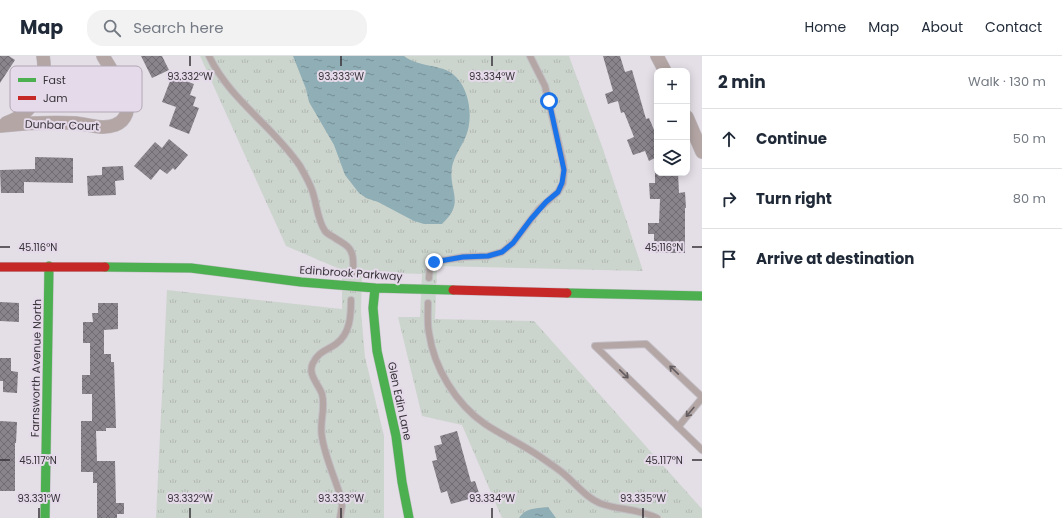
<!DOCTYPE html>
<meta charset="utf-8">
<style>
:root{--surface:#fff;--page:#f2f2f3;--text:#1f2937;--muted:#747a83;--line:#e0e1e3}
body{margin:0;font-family:Poppins,sans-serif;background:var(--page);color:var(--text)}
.controls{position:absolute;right:12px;top:12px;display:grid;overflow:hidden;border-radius:8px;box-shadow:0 2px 10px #0003}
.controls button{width:36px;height:36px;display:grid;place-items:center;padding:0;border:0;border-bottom:1px solid var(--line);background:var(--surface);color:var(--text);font:20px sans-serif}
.stop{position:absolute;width:12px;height:12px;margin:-9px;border:3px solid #1a73e8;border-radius:50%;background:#fff}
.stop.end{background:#1a73e8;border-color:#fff;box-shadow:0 1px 4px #0008}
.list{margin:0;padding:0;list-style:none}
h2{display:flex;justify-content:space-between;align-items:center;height:52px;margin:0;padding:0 16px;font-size:17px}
h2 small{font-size:13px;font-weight:400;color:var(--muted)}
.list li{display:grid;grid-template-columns:26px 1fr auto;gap:12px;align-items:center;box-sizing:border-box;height:60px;padding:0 16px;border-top:1px solid var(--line)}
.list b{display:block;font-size:15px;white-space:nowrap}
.list em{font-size:13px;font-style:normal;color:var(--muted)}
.icon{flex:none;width:22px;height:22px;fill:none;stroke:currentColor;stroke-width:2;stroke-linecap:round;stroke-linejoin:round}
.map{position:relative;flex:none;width:702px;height:462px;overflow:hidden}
header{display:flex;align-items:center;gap:24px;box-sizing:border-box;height:56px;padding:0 20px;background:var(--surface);border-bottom:1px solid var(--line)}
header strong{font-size:19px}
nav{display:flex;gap:22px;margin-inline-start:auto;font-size:14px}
.search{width:280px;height:36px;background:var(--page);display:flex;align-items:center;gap:10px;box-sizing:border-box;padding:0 14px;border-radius:16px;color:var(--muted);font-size:15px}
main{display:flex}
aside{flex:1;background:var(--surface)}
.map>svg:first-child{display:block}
</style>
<header>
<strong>Map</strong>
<div class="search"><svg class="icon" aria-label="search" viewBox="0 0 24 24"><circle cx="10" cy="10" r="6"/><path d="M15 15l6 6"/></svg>Search here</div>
<nav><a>Home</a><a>Map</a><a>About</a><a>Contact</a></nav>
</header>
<main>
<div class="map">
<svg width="702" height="462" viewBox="0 0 702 462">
<defs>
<pattern id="grass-tufts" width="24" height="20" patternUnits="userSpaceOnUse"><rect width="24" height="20" fill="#ccd5cd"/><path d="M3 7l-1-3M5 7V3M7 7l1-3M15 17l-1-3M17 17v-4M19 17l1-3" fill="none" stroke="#b0b7b1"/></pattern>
<pattern id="water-ripples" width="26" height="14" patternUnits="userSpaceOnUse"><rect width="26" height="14" fill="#90aeb6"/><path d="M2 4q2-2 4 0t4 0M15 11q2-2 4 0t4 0" fill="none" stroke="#768e95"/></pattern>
<pattern id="building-cross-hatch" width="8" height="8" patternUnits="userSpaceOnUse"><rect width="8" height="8" fill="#89838c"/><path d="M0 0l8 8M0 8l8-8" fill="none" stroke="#716c73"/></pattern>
</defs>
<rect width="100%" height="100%" fill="#e4dee6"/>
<path fill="url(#grass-tufts)" d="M200 0H569L603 93 643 215 437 210 435 263 534 265 702 453V462H502L462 369 422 360 398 261H420L422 218 362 216 361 255 365 301 384 380V462H156L167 234 342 253V214L286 190Z"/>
<path fill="url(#water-ripples)" d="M293 0H404C421 13 445 7 457 22 470 36 473 63 466 80 462 90 454 100 452 111 448 135 466 146 442 168H424L414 165 378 146 366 142 359 137 345 119 334 89 309 46 306 33Z
M548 451 556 462H519C525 452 537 452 548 451Z"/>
<path fill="url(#building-cross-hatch)" d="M0 0H9L15 4 0 27Z
M141 0H162L169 14 152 22Z
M603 0H620L625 16 632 14 646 63 649 62 657 81V101L649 105 645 95 633 99 627 84 634 81 624 56 621 57 618 45 608 48 605 38 613 35Z
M172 20 194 28 190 39 196 41 193 50 199 52 189 78 169 70 176 51 162 46Z
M169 83 188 99 175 114 173 112 167 118 160 113 151 124 134 110 155 86 162 92Z
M35 101 73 102V127L24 126V137H1L0 114 35 113Z
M123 110 124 124 115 125 116 139 88 140 87 120 102 119V111Z
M655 117H678L679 137 685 136 686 152H685V197H654V178H648V167H659L660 143H650L649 127H655Z
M0 246 19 247V266L0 265Z
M98 247H118V273L104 274V298H111V306H114L116 372H106V375H96L97 405H115L116 447H124V458H117V462H97V427H93V416H81V365H92V338H82V319H90V287H83V266H93L92 257H98Z
M0 302H11V315L18 316 17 337 3 336V325H0Z
M0 365 17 366 16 387H15V435H0Z
M457 375 471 426 475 425 480 440 451 448 447 435 441 437 432 405 437 404 434 390 442 388 440 380Z"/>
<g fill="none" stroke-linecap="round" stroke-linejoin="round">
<defs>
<path id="lane" d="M209 0C230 44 273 70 300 110 304 117 309 126 312 134 317 148 317 163 325 175 327 178 332 180 335 182 339 185 344 187 348 191 355 198 353 210 353 219
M429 222 430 209 434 206 463 201 488 200 502 196 513 187 539 153 558 136 563 127 564 114 563 106 545 30 530 0
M428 247C428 257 427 267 429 277 434 312 456 348 485 368 503 380 524 389 542 402 549 407 557 412 564 418 576 428 587 443 602 448 620 454 639 453 657 462
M702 341 646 288 595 290 702 394
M678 371 702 342
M340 462 342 450 341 442C335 422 325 401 322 381 319 366 326 353 322 338 319 329 307 318 313 307 319 295 326 295 336 288 350 278 351 260 351 244"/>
<path id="street" d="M657 0 665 15
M687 61 702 96
M6 67C34 58 48 28 43 0
M0 70C25 67 50 66 75 67 88 68 102 74 115 69 127 65 129 52 128 41L103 0"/>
<path id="fast" d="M105 211 191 212 301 226 375 232 453 234
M375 232 373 252 377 295 396 380 402 426 409 462
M567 237 702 240
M45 462 49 210"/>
<path id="jam" d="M0 211H105
M453 234 567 237"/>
</defs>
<use href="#lane" stroke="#c1bdc3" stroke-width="8"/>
<use href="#street" stroke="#c1bdc3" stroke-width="14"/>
<use href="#fast" stroke="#c1bdc3" stroke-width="10"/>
<use href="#jam" stroke="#c1bdc3" stroke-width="10"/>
<use href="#lane" stroke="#b3a6a5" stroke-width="6"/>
<use href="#street" stroke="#b3a6a5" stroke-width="13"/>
<use href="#fast" stroke="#4caf50" stroke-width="9"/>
<use href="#jam" stroke="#c62828" stroke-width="9"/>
</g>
<defs><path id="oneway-shaft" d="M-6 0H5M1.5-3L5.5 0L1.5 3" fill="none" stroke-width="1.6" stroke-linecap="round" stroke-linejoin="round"/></defs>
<g stroke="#625b5f">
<use href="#oneway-shaft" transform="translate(674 314) rotate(-136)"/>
<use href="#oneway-shaft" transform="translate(624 318) rotate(44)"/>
<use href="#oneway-shaft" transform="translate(690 356) rotate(130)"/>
</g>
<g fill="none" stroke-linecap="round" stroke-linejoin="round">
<path stroke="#1a73e8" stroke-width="5" d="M434 206 463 201 488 200 502 196 513 187 531 163 546 146 558 136 562 127 564 114 549 45"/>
</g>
<path fill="none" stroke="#373339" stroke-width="1.5" d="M190 0V10M341 0V10M492 0V10M0 191H10M692 191H702M0 404H10M692 404H702M39 452V462M190 452V462M341 452V462M492 452V462M643 452V462"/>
<g text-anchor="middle" stroke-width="4" stroke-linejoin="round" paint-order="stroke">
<g font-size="11" fill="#373339" stroke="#e5dae9">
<text transform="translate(62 69) rotate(2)" y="4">Dunbar Court</text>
<text transform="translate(351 217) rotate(4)" y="4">Edinbrook Parkway</text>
<text transform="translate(36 312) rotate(-89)" y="4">Farnsworth Avenue North</text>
<text transform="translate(400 345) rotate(78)" y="4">Glen Edin Lane</text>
</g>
</g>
<rect x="10" y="10" width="132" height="46" rx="6" fill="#e5dae9" stroke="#b1a8b4" stroke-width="1"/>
<rect x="18" y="22" width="18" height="4" fill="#4caf50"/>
<rect x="18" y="40" width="18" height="4" fill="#c62828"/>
<g font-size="11" fill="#373339">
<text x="43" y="28">Fast</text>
<text x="43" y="46">Jam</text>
</g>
<g font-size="10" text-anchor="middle" fill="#373339" stroke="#e5dae9" stroke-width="4" stroke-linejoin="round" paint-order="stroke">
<text x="190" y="24">93.332°W</text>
<text x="341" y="24">93.333°W</text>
<text x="492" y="24">93.334°W</text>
<text x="664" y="195">45.116°N</text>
<text x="38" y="195">45.116°N</text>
<text x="664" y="408">45.117°N</text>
<text x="38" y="408">45.117°N</text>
<text x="39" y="446">93.331°W</text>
<text x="190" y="446">93.332°W</text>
<text x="341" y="446">93.333°W</text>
<text x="492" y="446">93.334°W</text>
<text x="643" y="446">93.335°W</text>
</g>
</svg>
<div class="controls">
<button>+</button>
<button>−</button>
<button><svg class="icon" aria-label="layers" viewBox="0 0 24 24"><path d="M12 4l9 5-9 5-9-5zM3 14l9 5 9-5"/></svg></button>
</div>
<div class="stop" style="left:549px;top:45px"></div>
<div class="stop end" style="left:434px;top:206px"></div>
</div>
<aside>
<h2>2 min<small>Walk · 130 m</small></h2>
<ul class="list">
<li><svg class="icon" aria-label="ahead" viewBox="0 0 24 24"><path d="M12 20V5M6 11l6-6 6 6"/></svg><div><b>Continue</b></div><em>50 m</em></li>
<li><svg class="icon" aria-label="right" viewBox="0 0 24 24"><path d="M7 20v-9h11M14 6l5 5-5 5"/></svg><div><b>Turn right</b></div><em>80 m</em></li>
<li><svg class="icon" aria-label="arrive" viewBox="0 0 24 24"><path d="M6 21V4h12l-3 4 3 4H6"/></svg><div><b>Arrive at destination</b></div></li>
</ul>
</aside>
</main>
